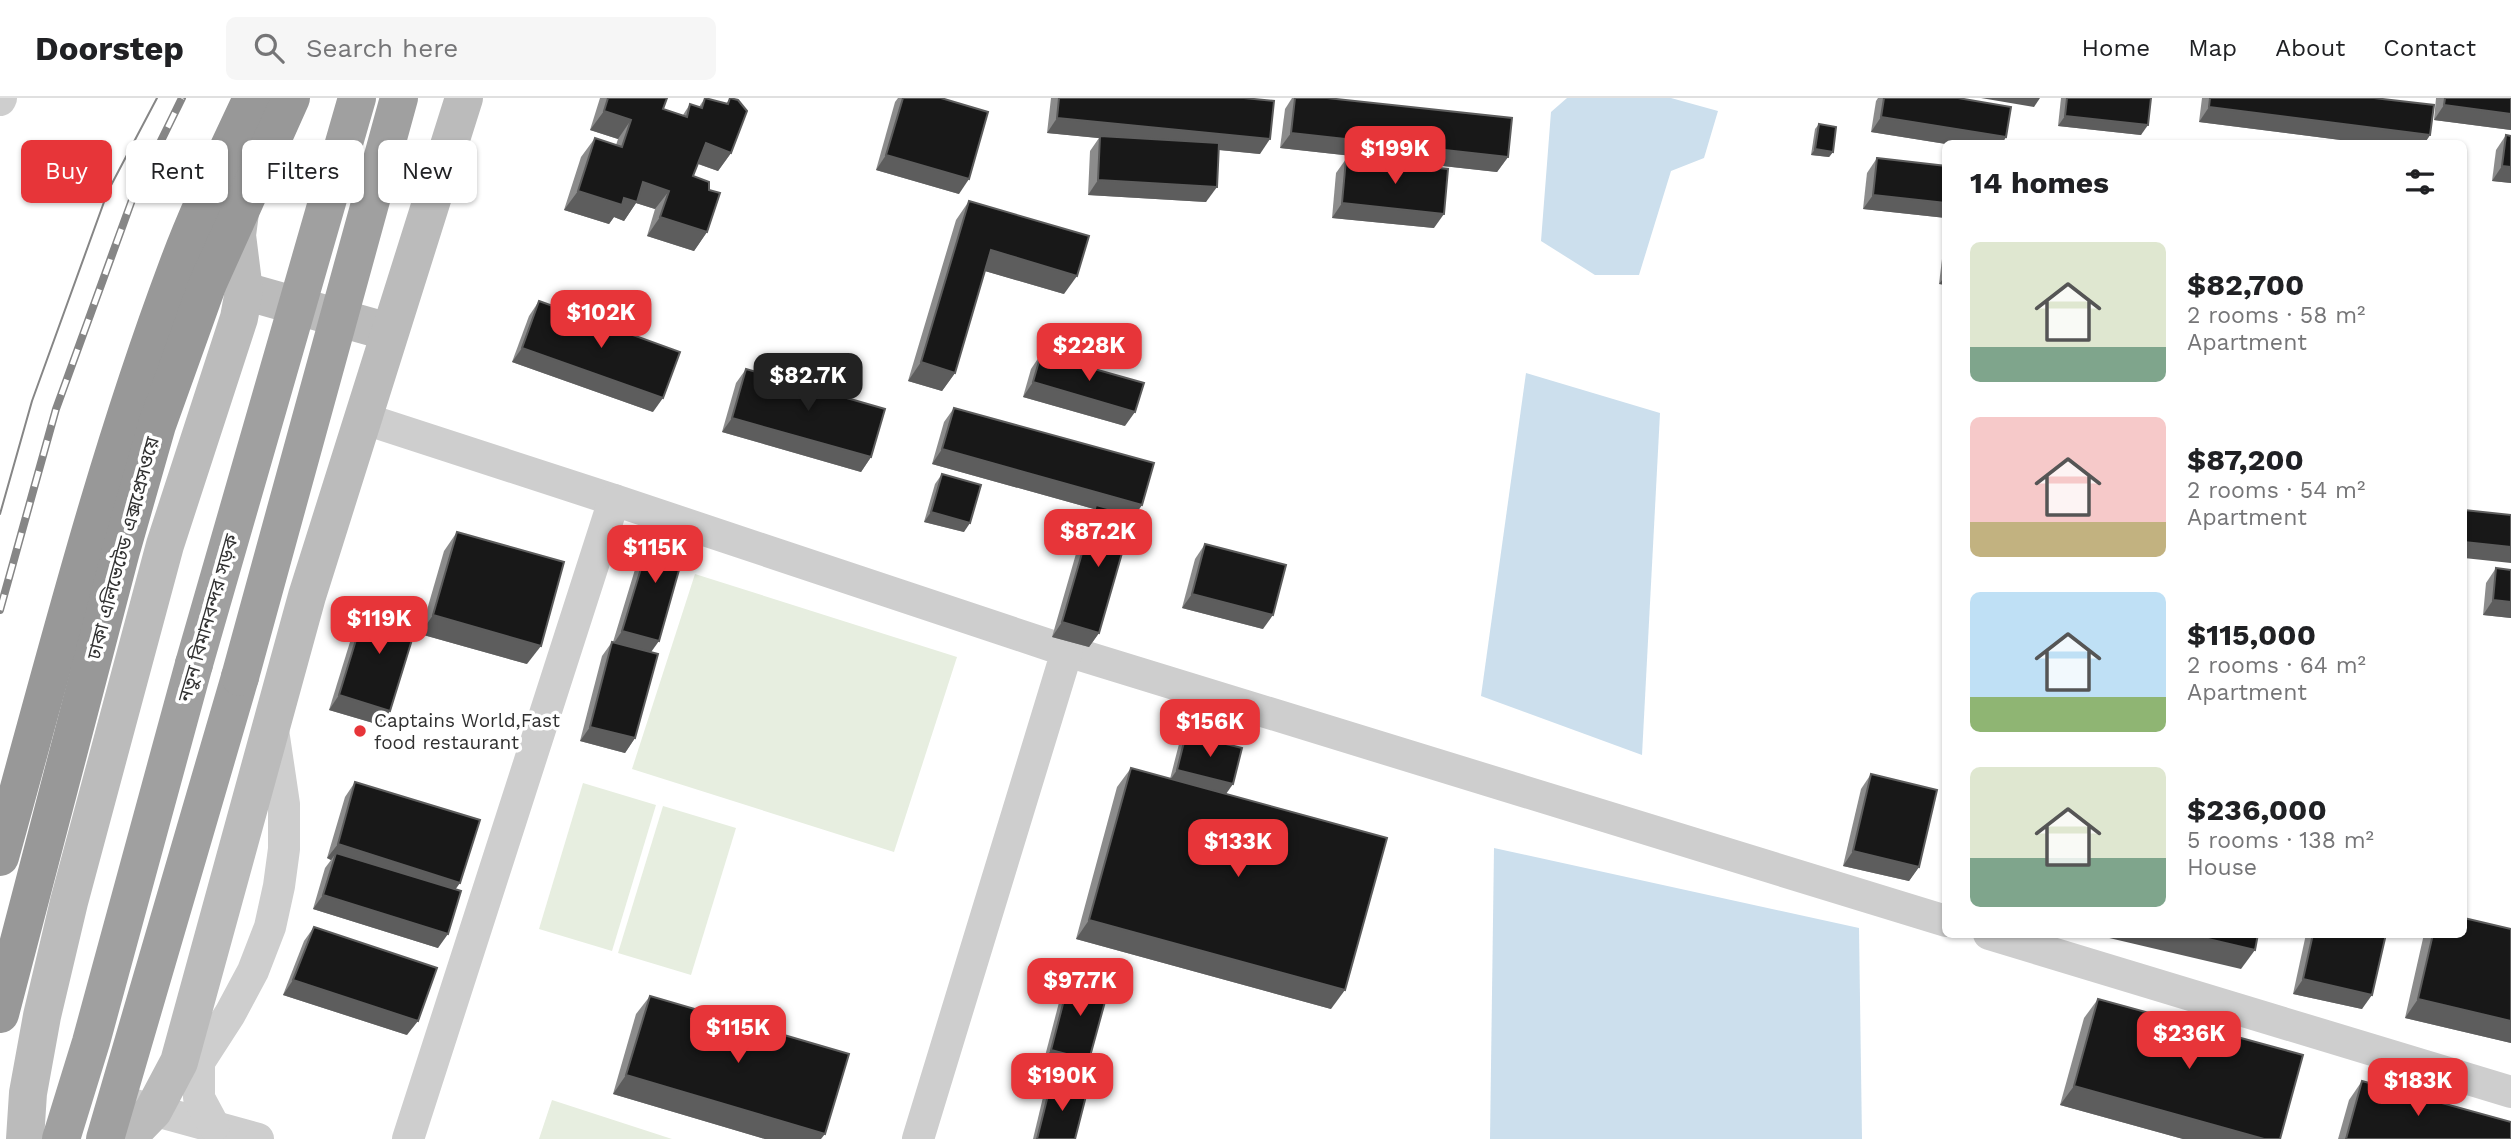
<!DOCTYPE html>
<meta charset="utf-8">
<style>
:root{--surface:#fff;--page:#f6f6f6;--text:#202124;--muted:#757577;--line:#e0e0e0;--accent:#e73539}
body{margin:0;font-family:"Work Sans","Noto Sans Bengali",sans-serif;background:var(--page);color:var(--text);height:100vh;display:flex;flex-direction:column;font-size:26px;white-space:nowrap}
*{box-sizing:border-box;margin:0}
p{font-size:23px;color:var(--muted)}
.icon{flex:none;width:38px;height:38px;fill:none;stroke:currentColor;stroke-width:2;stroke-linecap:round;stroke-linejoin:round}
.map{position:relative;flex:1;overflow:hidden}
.sheet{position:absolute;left:1942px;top:42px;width:525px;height:798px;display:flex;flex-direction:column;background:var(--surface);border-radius:10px;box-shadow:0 2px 5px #0004}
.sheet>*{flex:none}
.guide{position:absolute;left:21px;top:42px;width:665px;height:63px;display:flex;gap:14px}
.price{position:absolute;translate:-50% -60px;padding:0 16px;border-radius:14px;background:var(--accent);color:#fff;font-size:23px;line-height:46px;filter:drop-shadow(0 2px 4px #0008)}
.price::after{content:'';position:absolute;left:50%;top:42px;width:21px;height:16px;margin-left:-10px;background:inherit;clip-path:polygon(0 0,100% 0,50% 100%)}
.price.current{background:#222;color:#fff}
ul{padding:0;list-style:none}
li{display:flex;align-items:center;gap:21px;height:175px;padding:0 28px}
li span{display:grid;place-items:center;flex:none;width:196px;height:140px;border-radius:10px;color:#555}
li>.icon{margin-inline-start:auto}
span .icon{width:84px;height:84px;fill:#fffc;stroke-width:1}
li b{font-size:30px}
h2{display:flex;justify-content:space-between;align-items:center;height:84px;padding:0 28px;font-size:30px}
.chip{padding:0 24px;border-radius:10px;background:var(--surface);box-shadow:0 2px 5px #0004;font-size:24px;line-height:63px}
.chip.current{background:var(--accent);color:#fff}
header{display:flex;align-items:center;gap:42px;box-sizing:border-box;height:98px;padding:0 35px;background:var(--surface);border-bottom:2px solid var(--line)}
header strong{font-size:33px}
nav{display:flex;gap:38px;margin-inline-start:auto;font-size:24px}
.search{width:490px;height:63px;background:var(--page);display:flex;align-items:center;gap:18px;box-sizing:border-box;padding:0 24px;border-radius:10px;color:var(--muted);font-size:26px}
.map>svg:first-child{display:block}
</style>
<header>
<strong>Doorstep</strong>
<div class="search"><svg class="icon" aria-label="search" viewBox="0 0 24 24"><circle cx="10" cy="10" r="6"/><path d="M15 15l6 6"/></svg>Search here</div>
<nav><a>Home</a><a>Map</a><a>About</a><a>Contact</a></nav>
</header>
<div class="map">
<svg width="2511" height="1041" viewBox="0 0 2511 1041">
<rect width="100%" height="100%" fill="#fff"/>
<g fill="#e7eee0">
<path d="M 695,476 L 957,559 L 894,754 L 632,671 Z"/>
<path d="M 583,685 L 656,707 L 612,853 L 539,831 Z"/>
<path d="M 663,708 L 736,730 L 691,877 L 618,855 Z"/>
<path d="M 552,1002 L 672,1041 L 539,1041 Z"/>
</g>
<g fill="#ccdfed">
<path d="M 1567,0 L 1671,0 L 1718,13 L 1704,60 L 1671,73 L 1639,177 L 1595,177 L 1541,143 L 1551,14 Z"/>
<path d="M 1526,275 L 1660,315 L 1642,657 L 1481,598 Z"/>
<path d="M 1494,750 L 1859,830 L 1862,1041 L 1490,1041 Z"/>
</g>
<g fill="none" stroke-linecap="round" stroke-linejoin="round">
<g stroke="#cecece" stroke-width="32">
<path d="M 0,2 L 1,0"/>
<path d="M 362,320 L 614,402"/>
<path d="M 1067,553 L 1946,823"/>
<path d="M 1989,836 L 2511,994"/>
<path d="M 131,1006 L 258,1041"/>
<path d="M 214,1028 L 199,1000 L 199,964 L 230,916 L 253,873 L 270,829 L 279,788 L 284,751 L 284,706 L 273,632"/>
<path d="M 408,1041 L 614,402 L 1067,553 L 918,1041"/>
</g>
<g stroke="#bbb" stroke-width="38">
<path d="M 244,193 L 389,234"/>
<path d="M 25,1041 L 28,995 L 42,918 L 69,804 L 165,447 L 239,220 L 244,193 L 237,137 L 241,107"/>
<path d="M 126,1041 L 153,1013 L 179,964 L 307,498 L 464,0"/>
</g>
<g stroke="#a0a0a0" stroke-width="38">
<path d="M 61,1041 L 91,944 L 194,566"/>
<path d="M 105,1041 L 240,579"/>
</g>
<path stroke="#989898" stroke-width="38" d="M 0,759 C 55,561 105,362 177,170 C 198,112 226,56 252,0"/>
<path stroke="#868686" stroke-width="2" d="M 0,416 L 32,303 L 108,93 L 157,0"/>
<g stroke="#868686" stroke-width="8">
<path id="rail" d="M 0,512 L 56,311 L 132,102 L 182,0"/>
</g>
<use href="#rail" stroke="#fff" stroke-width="5" stroke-dasharray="16" stroke-linecap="butt"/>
<g stroke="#a0a0a0" stroke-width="38">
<path d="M 194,566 L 357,0"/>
<path d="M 240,579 L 399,0"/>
</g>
<path stroke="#989898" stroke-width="38" d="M 0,916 L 121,453 L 157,327 L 208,185 L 291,0"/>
</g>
<g fill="#8c8c8c">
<path d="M 600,0 L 667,0 L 663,11 L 683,17 L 690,6 L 699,9 L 705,0 L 726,6 L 730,0 L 731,55 L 718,73 L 698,66 L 693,78 L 707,134 L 694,153 L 647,138 L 655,111 L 636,105 L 624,123 L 614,119 L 609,126 L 564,112 L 581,59 L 595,40 L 616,47 L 618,41 L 590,32 Z"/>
<path d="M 898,0 L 941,0 L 959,96 L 876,72 L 895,4 Z"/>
<path d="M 1051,0 L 1244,0 L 1260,56 L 1219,52 L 1206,104 L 1088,97 L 1090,53 L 1099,40 L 1047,35 Z"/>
<path d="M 1292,0 L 1327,0 L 1508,59 L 1497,74 L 1280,50 L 1285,11 Z"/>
<path d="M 1878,0 L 1958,0 L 1946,46 L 1871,34 L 1876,3 Z"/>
<path d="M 2061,0 L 2151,0 L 2141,37 L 2058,28 Z"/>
<path d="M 2202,0 L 2374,0 L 2430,37 L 2424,46 L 2372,46 L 2199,24 Z"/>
<path d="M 2436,0 L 2511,0 L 2511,32 L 2434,22 Z"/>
<path d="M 1819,26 L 1833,54 L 1829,59 L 1811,57 L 1815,31 Z"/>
<path d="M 2506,37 L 2511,85 L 2492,83 L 2496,52 Z"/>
<path d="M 1877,60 L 1946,68 L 1946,120 L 1863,111 L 1867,75 Z"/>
<path d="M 1346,61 L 1434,130 L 1332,120 L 1336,75 Z"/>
<path d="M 969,103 L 1064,196 L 985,173 L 955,275 L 942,293 L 908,283 L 956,122 Z"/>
<path d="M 1946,156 L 1946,187 L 1939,186 L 1942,161 Z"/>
<path d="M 539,203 L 653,314 L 512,264 L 529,218 Z"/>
<path d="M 1041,256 L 1125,328 L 1023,299 L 1031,271 Z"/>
<path d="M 746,271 L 871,359 L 861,374 L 722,334 L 736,285 Z"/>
<path d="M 954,310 L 1142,407 L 1132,421 L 1099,535 L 1089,549 L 1052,539 L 1086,421 L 1094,411 L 932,366 L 944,324 Z"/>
<path d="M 942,376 L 964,434 L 924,424 L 935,386 Z"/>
<path d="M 653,431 L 651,554 L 635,640 L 625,655 L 580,643 L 602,558 L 612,544 L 613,544 L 643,445 Z"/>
<path d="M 457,434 L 527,566 L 420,536 L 444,453 Z"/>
<path d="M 1205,446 L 1263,531 L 1182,510 L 1195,461 Z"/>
<path d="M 2496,470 L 2511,472 L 2511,520 L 2483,517 L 2486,485 Z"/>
<path d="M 368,503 L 390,613 L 380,627 L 329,612 L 358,518 Z"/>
<path d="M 1186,636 L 1226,696 L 1331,911 L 1076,841 L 1117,689 L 1131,670 L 1170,681 L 1179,646 Z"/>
<path d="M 1871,676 L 1919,769 L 1909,783 L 1843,768 L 1861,691 Z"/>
<path d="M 355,684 L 455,792 L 438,850 L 313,811 L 325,770 L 331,762 L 327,760 L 345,699 Z"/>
<path d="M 314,829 L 407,937 L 283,897 L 304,843 Z"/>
<path d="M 2511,831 L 2511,945 L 2405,920 L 2424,836 L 2464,836 Z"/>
<path d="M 2306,836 L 2386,836 L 2362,911 L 2293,896 Z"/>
<path d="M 1070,879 L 1082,972 L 1044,962 L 1063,889 Z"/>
<path d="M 650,898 L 821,1041 L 765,1041 L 613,996 L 636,916 Z"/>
<path d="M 2098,901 L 2280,1041 L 2183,1041 L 2060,1007 L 2084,920 Z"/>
<path d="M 2362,983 L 2511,1041 L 2338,1041 L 2349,1002 Z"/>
<path d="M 1051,985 L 1075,1041 L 1033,1041 L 1044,995 Z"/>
</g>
<g fill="#5d5d5d">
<path d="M 1981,0 L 2040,0 L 2034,9 Z"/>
<path d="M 2444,7 L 2511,16 L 2511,32 L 2434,22 Z"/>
<path d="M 2209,9 L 2430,37 L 2424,46 L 2372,46 L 2199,24 Z"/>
<path d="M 604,13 L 631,22 L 618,41 L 590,32 Z"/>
<path d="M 2065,18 L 2148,27 L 2141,37 L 2058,28 Z"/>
<path d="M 1881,19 L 2006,39 L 2002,46 L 1946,46 L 1871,34 Z"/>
<path d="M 1057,20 L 1270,41 L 1260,56 L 1047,35 Z"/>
<path d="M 1291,35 L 1508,59 L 1497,74 L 1280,50 Z"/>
<path d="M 706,45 L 731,55 L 718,73 L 693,64 Z"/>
<path d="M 1815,51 L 1833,54 L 1829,59 L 1811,57 Z"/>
<path d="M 886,57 L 969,81 L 959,96 L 876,72 Z"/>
<path d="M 2502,68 L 2511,69 L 2511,85 L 2492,83 Z"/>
<path d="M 1098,82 L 1217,89 L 1206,104 L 1088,97 Z"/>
<path d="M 643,84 L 669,93 L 655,111 L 636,105 L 624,123 L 614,119 L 609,126 L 564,112 L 578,93 L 624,100 Z"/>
<path d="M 1873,97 L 1946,105 L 1946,120 L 1863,111 Z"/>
<path d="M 1342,105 L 1444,116 L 1434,130 L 1332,120 Z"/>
<path d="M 660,119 L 707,134 L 694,153 L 647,138 Z"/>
<path d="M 991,152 L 1077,178 L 1064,196 L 978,171 Z"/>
<path d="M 1946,177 L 1946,187 L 1939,186 Z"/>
<path d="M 522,250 L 663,300 L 653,314 L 512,264 Z"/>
<path d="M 921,264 L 955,275 L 942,293 L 908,283 Z"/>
<path d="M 1033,284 L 1135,314 L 1125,328 L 1023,299 Z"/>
<path d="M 732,320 L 871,359 L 861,374 L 722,334 Z"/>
<path d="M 942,351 L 1142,407 L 1132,421 L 1095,411 L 1096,407 L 1094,411 L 932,366 Z"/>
<path d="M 931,414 L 970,425 L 964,434 L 924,424 Z"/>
<path d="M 2464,444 L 2511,449 L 2511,465 L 2464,460 Z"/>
<path d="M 1192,496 L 1273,517 L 1263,531 L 1182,510 Z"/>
<path d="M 2493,502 L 2511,504 L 2511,520 L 2483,517 Z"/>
<path d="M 433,517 L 541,548 L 527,566 L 420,536 Z"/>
<path d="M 1062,524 L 1099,535 L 1089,549 L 1052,539 Z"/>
<path d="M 622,533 L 659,543 L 649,557 L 612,548 Z"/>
<path d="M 339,597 L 390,613 L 380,627 L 329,612 Z"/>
<path d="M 590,629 L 635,640 L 625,655 L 580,643 Z"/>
<path d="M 1177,672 L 1233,686 L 1226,696 L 1170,682 Z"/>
<path d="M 338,746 L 460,785 L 450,799 L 336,755 L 331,762 L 327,760 Z"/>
<path d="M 1853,753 L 1919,769 L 1909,783 L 1843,768 Z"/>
<path d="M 323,797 L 448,836 L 438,850 L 313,811 Z"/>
<path d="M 1089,822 L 1345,892 L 1331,911 L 1076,841 Z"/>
<path d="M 2107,836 L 2187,836 L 2255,852 L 2241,871 L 2105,839 Z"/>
<path d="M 2303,881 L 2372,897 L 2362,911 L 2293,896 Z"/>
<path d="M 293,882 L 418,923 L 407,937 L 283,897 Z"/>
<path d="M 2418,901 L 2511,923 L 2511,945 L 2405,920 Z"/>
<path d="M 1051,952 L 1089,962 L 1082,972 L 1044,962 Z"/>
<path d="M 626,977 L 825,1036 L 821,1041 L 765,1041 L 613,996 Z"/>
<path d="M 2074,988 L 2264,1041 L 2183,1041 L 2060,1007 Z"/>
</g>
<g fill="#181818" stroke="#5d5d5d" stroke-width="2">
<path d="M 608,0 L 667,0 L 663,11 L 687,19 L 690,6 L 702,10 L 705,0 L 728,6 L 730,0 L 738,2 L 747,13 L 731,55 L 706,45 L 693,78 L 709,84 L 709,92 L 720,95 L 707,134 L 660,119 L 669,93 L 643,84 L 637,104 L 624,100 L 622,107 L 578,93 L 595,40 L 622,49 L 631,22 L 604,13 Z"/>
<path d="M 903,0 L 941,0 L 988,14 L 969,81 L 886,57 Z"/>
<path d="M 1059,0 L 1244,0 L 1274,3 L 1270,41 L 1057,20 Z"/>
<path d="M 1295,0 L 1327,0 L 1512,20 L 1508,59 L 1291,35 Z"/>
<path d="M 1884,0 L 1958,0 L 2011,9 L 2006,39 L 1881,19 Z"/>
<path d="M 2067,0 L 2151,0 L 2148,27 L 2065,18 Z"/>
<path d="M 2210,0 L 2374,0 L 2434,7 L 2430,37 L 2209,9 Z"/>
<path d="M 2445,0 L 2511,0 L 2511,16 L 2444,7 Z"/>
<path d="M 1819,26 L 1836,29 L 1833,54 L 1815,51 Z"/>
<path d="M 2506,37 L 2511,38 L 2511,69 L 2502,68 Z"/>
<path d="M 1100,38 L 1219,45 L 1217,89 L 1098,82 Z"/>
<path d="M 1877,60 L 1946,68 L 1946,105 L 1873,97 Z"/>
<path d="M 1346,61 L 1448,71 L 1444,116 L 1342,105 Z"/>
<path d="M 969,103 L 1089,138 L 1077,178 L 991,152 L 955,275 L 921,264 Z"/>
<path d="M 539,203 L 680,254 L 663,300 L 522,250 Z"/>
<path d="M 1041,256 L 1144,285 L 1135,314 L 1033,284 Z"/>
<path d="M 746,271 L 885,311 L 871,359 L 732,320 Z"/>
<path d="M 954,310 L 1154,365 L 1142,407 L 942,351 Z"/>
<path d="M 942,376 L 981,387 L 970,425 L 931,414 Z"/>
<path d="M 1096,407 L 1133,417 L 1099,535 L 1062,524 Z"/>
<path d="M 2464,412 L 2511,417 L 2511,449 L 2464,444 Z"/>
<path d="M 653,431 L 688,440 L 659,543 L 622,533 Z"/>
<path d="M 457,434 L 564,464 L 541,548 L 433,517 Z"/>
<path d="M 1205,446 L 1286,467 L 1273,517 L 1192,496 Z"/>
<path d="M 2496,470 L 2511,472 L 2511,504 L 2493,502 Z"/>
<path d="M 368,503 L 419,519 L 390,613 L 339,597 Z"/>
<path d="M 612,544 L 658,556 L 635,640 L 590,629 Z"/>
<path d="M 1186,636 L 1242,650 L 1233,686 L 1177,672 Z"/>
<path d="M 1131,670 L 1387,740 L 1345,892 L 1089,822 Z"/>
<path d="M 1871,676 L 1937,692 L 1919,769 L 1853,753 Z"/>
<path d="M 355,684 L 480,722 L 460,785 L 338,746 Z"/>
<path d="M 336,755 L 461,793 L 448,836 L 323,797 Z"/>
<path d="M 2464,820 L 2511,831 L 2511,923 L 2418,901 L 2433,836 L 2464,836 Z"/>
<path d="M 314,829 L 437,870 L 418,923 L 293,882 Z"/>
<path d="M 2187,836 L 2258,836 L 2255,852 Z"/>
<path d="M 2313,836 L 2386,836 L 2372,897 L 2303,881 Z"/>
<path d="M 1070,879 L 1109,889 L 1089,962 L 1051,952 Z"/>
<path d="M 650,898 L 849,956 L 825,1036 L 626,977 Z"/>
<path d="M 2098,901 L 2303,957 L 2280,1041 L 2264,1041 L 2074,988 Z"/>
<path d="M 2362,983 L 2511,1024 L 2511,1041 L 2346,1041 Z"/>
<path d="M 1051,985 L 1087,994 L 1075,1041 L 1037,1041 Z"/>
</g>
<circle fill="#e73539" stroke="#fff" stroke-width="2.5" cx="360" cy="633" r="7"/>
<g text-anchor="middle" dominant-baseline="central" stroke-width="7" stroke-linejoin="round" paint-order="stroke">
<g font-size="19" fill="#313131" stroke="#fff">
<text transform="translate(123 450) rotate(-75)">ঢাকা এলিভেটেড এক্সপ্রেসওয়ে</text>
<text transform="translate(208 520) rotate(-74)">নতুন বিমানবন্দর সড়ক</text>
</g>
<g font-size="19" fill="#313131" stroke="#fff" text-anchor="start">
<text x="374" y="622">Captains World,Fast<tspan x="374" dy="22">food restaurant</tspan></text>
</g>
</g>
</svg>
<b class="price" style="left:1395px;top:88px">$199K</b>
<b class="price" style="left:601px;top:252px">$102K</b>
<b class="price" style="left:1089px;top:285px">$228K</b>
<b class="price current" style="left:808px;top:315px">$82.7K</b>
<b class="price" style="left:1098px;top:471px">$87.2K</b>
<b class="price" style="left:655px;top:487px">$115K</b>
<b class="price" style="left:379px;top:558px">$119K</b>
<b class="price" style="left:1210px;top:661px">$156K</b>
<b class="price" style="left:1238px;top:781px">$133K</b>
<b class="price" style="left:1080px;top:920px">$97.7K</b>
<b class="price" style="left:738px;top:967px">$115K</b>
<b class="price" style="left:2189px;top:973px">$236K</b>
<b class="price" style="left:1062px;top:1015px">$190K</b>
<b class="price" style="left:2418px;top:1020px">$183K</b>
<div class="guide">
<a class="chip current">Buy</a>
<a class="chip">Rent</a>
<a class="chip">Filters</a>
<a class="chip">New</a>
</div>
<section class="sheet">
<h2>14 homes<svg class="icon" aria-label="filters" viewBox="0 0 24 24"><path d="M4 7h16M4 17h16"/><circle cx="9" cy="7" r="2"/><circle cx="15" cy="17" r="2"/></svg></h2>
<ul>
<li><span style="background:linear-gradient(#dfe7d0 75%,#7fa58c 0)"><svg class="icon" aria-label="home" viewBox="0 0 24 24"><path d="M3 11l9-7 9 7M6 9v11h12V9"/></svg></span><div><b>$82,700</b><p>2 rooms · 58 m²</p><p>Apartment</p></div></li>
<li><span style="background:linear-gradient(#f6c9c9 75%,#c2b280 0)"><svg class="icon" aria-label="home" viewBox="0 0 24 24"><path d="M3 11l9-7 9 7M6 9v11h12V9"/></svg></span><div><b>$87,200</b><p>2 rooms · 54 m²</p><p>Apartment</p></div></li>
<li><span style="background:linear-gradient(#bfe0f5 75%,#8fb573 0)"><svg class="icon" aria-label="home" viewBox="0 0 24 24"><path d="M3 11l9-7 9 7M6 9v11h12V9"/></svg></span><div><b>$115,000</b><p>2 rooms · 64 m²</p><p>Apartment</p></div></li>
<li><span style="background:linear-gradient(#dfe7d0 65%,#7fa58c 0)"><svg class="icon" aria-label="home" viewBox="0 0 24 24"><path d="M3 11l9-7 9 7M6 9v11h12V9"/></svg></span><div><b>$236,000</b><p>5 rooms · 138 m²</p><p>House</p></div></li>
</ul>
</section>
</div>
